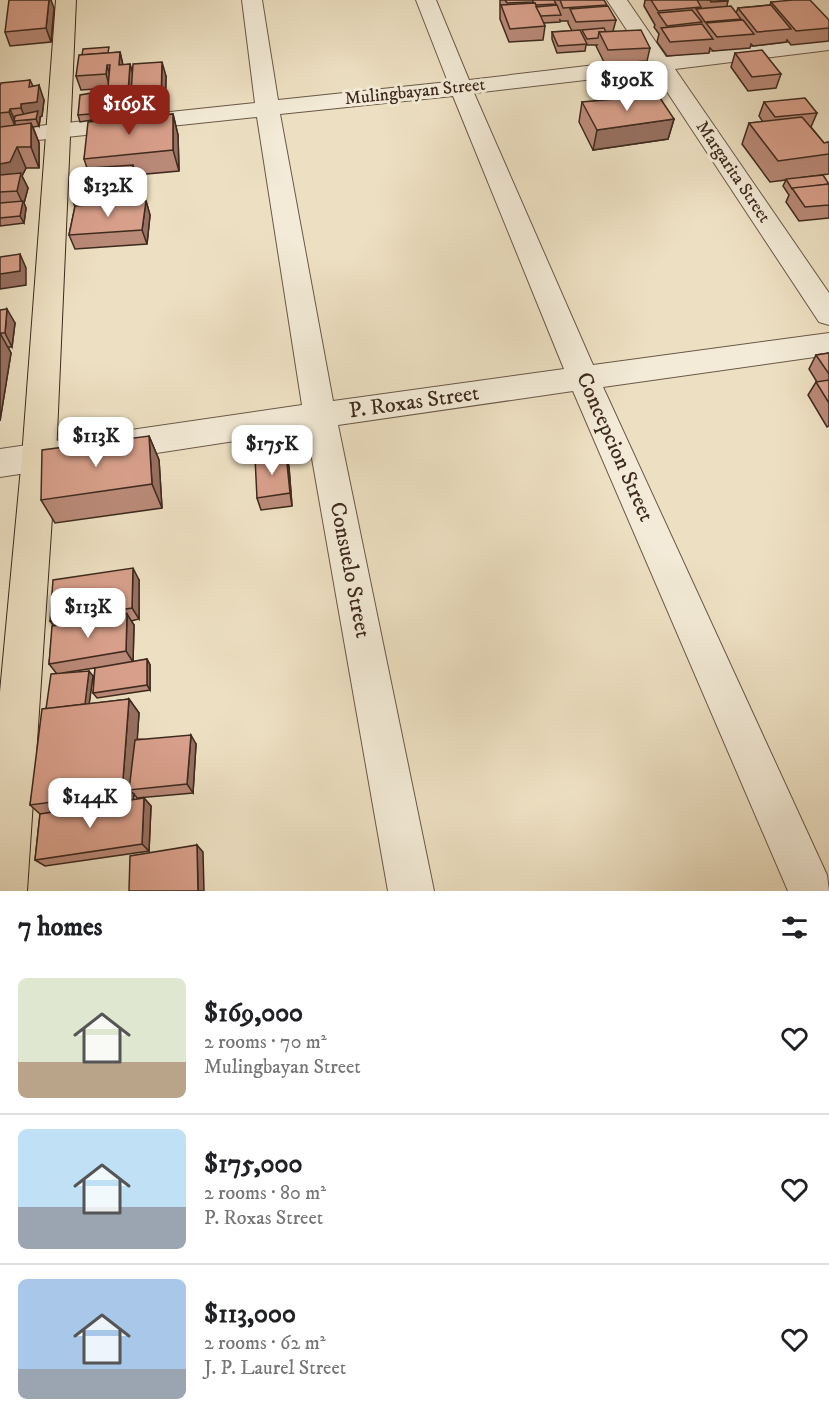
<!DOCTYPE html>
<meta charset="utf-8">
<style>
:root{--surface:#fff;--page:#f6f6f6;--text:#202124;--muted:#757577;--line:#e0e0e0;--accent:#8f2418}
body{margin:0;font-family:"IM FELL DW Pica",serif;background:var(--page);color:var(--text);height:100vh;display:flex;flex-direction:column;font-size:22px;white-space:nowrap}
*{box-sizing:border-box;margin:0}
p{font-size:20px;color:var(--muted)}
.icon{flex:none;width:33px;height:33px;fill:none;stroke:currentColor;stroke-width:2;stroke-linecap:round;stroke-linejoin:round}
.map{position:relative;height:891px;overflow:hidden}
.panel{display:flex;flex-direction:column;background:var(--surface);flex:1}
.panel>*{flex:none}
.price{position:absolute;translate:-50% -51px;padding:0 14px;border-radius:12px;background:#fff;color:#222;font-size:20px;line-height:39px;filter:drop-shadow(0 2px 3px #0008)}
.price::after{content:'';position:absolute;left:50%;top:36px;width:18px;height:14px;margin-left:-9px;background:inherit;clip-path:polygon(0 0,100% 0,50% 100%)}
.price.current{background:var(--accent);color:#fff}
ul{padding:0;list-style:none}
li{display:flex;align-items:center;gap:18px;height:150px;padding:0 18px}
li+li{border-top:2px solid var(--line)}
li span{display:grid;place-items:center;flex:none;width:168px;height:120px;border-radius:9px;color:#555}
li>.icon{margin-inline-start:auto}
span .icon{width:72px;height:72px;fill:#fffc;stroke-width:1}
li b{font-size:26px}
h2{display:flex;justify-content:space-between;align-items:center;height:72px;padding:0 18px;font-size:26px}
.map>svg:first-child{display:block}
</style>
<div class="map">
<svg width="829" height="891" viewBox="0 0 829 891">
<rect width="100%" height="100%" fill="#ede0c2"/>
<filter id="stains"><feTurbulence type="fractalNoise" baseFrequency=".00333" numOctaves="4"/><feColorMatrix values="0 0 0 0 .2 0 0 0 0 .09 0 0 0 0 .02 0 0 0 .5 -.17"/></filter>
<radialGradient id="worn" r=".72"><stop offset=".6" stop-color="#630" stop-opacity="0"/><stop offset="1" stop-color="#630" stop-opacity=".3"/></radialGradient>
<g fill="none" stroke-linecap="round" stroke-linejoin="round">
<g stroke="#6a5848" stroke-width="2">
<path id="street" d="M 242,0 L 262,0 L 278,100 L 448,82 L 416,0 L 436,0 L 469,80 L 646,59 L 607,0 L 627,0 L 666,57 L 829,38 L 829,50 L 675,69 L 829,293 L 829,325 L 819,322 L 654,72 L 474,93 L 593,365 L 829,333 L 829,355 L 603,387 L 827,875 L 829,891 L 788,891 L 573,391 L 338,425 L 434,891 L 388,891 L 307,430 L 0,477 L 0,449 L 302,405 L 257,117 L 0,144 L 0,130 L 255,103 ZM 453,96 L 564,369 L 333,401 L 280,114 Z"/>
</g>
<g stroke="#3e2a1f" stroke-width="2">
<path id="primary" d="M 56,0 L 76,0 L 56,457 L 27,891 L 0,891 L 0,692 L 22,457 Z"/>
</g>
<use href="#street" fill="#f3ebd7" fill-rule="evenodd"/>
<use href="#primary" fill="#ede0c2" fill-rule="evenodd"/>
</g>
<g fill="#ba8a78" stroke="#3e2a1f" stroke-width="1.5">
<path d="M 500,0 L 604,0 L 606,6 L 616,20 L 613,31 L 650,48 L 647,61 L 605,64 L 596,46 L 597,45 L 586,45 L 585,51 L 557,53 L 552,39 L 552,32 L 572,31 L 568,23 L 568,21 L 561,21 L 560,20 L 560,22 L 544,23 L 545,26 L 543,40 L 509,42 L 500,19 Z"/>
<path d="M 645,0 L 728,0 L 727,6 L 736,13 L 738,8 L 770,5 L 771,2 L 829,20 L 829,41 L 791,45 L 787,40 L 786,42 L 753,46 L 751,44 L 750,48 L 713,51 L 710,48 L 709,53 L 667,56 L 657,42 L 659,34 L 654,27 L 655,25 L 644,6 Z"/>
<path d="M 54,8 L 51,42 L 10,46 L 5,32 Z"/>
<path d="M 120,52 L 123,65 L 130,64 L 132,73 L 166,76 L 165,115 L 173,114 L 178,135 L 179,171 L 136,175 L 137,179 L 135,202 L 146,201 L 150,215 L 147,244 L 75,249 L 69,235 L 75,207 L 72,199 L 87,168 L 84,159 L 92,122 L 92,120 L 80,122 L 78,115 L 93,98 L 107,95 L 108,88 L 81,90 L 76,76 L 110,53 Z"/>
<path d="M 735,53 L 781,74 L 776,88 L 748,91 L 731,67 Z"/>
<path d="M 30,80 L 33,86 L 44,100 L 42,116 L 40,117 L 40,119 L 39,126 L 33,127 L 39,143 L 39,168 L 26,168 L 22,176 L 28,188 L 24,203 L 26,208 L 24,223 L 0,226 L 0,86 Z"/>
<path d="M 582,102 L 674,119 L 668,139 L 593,150 L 579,122 Z"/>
<path d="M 764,102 L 817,113 L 811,127 L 824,143 L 829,142 L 829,174 L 798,178 L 829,184 L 829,218 L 799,221 L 786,202 L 789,195 L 783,186 L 786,180 L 770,182 L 742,144 L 749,123 L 763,122 L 759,116 Z"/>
<path d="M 0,310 L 15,323 L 12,347 L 8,347 L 11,353 L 0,421 Z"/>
<path d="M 829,353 L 829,426 L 827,427 L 808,395 L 816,382 L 817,382 L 809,369 L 816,355 Z"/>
<path d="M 149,436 L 159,460 L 162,508 L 55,523 L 41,500 Z"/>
<path d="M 286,454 L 289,467 L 292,506 L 261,510 L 257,498 Z"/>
<path d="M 139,580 L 139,619 L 131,621 L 134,625 L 133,662 L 147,659 L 150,665 L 150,690 L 97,698 L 93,693 L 95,668 L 62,673 L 93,676 L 89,704 L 129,699 L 139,713 L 137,739 L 196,744 L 193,793 L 137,798 L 134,794 L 133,800 L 144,798 L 151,806 L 149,851 L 45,866 L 35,860 L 40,814 L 30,805 L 46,709 L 57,674 L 49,664 L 53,625 L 50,621 Z"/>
</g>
<g fill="#977061" stroke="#3e2a1f" stroke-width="1.5">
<path d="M 49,0 L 51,0 L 54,8 L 51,42 L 46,28 Z"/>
<path d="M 120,52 L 123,66 L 119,65 Z"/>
<path d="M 162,62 L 166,76 L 165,118 L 161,104 Z"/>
<path d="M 130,64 L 134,78 L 130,107 L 132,111 L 131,121 L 127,107 Z"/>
<path d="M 107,65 L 111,79 L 110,88 L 106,74 Z"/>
<path d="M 39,85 L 44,100 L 42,116 L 40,117 L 40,119 L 39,126 L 36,119 L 26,120 L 21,108 L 21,104 Z"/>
<path d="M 92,93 L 94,101 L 91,117 L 92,121 L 90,114 Z"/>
<path d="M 10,109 L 15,121 L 15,126 L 9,112 Z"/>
<path d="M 106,110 L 108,117 L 108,123 L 106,116 Z"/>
<path d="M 173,114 L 178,135 L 179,171 L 173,150 Z"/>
<path d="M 674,119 L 668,139 L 593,150 L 597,130 Z"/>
<path d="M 31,123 L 39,143 L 39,168 L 31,147 Z"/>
<path d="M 17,147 L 26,168 L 22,176 L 28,188 L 24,203 L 26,208 L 24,223 L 20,216 L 22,202 L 17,191 L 0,186 L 0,164 Z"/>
<path d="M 133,165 L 137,179 L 134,209 L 129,195 Z"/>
<path d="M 146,201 L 150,215 L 147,244 L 142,230 Z"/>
<path d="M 20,254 L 26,268 L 26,285 L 0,289 L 0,274 Z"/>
<path d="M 7,309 L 15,323 L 12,347 L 5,333 Z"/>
<path d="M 0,333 L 11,353 L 0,421 Z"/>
<path d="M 149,436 L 159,460 L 162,508 L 152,484 Z"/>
<path d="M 286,454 L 289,467 L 292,506 L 290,493 Z"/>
<path d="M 133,568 L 139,580 L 139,619 L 132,608 Z"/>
<path d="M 127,614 L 134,625 L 133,662 L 126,651 Z"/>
<path d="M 147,659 L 150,665 L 150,690 L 147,685 Z"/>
<path d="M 89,671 L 93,676 L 88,712 L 84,707 Z"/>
<path d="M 129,699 L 139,713 L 134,789 L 129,790 L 134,794 L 133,805 L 122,793 Z"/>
<path d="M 191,735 L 196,744 L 193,793 L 187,784 Z"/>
<path d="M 144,798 L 151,806 L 149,851 L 142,844 Z"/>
<path d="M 197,845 L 203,852 L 204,891 L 198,891 Z"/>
</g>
<g fill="#d8a08b" stroke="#3e2a1f" stroke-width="1.5">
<path d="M 9,0 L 49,0 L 46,28 L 5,32 Z"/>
<path d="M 505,0 L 533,0 L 533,2 L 507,3 Z"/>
<path d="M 533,0 L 554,0 L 556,4 L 536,5 L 535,3 L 533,3 Z"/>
<path d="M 560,0 L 604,0 L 607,5 L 563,8 Z"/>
<path d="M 651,0 L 697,0 L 701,7 L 658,11 Z"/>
<path d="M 710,0 L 728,0 L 728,1 L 711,2 Z"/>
<path d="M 793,0 L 810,0 L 829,20 L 829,28 L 796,31 L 771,2 Z"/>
<path d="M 535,3 L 545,26 L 510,29 L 501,5 Z"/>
<path d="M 557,5 L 561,15 L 541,16 L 536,7 Z"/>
<path d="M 771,5 L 791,29 L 757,32 L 738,8 Z"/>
<path d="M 608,6 L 616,20 L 576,22 L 570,9 Z"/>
<path d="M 731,6 L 741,19 L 705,22 L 696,9 Z"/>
<path d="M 692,10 L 702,22 L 667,26 L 658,13 Z"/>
<path d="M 743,20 L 754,34 L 717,37 L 706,23 Z"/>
<path d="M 702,24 L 713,39 L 670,42 L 661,28 Z"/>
<path d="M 604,28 L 606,32 L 599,32 L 598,38 L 587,39 L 582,30 Z"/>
<path d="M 580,30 L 587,44 L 558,46 L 552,32 Z"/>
<path d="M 641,30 L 650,48 L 608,50 L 599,32 Z"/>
<path d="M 109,47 L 108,53 L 82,55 L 83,49 Z"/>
<path d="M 762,50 L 781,74 L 752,77 L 735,53 Z"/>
<path d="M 120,52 L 119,65 L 130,64 L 127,107 L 106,109 L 110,65 L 107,65 L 106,74 L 76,76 L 79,55 Z"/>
<path d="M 162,62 L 161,104 L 130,107 L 133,64 Z"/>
<path d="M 30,80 L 29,87 L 39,85 L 37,102 L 21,104 L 21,108 L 10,109 L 9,112 L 0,113 L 0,86 L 1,83 Z"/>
<path d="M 92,93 L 90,114 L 78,115 L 80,95 Z"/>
<path d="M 107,95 L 106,116 L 91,117 L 93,96 Z"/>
<path d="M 658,95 L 674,119 L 597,130 L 582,102 Z"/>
<path d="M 805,98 L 817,113 L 775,117 L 764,102 Z"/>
<path d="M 38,111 L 36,119 L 14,121 L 15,116 Z"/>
<path d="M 173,114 L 173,150 L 84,159 L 88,122 Z"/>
<path d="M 802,117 L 824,143 L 829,142 L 829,154 L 778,161 L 749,123 Z"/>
<path d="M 31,123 L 31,147 L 17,147 L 10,162 L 0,164 L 0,127 Z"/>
<path d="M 133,165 L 129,195 L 72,199 L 77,169 Z"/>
<path d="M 21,173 L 17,191 L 0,192 L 0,175 Z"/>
<path d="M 823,175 L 829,184 L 792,189 L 786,179 Z"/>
<path d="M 829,184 L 829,205 L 805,207 L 792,188 Z"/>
<path d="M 23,201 L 20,216 L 0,218 L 0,203 Z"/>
<path d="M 146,201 L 142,230 L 69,235 L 75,206 Z"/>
<path d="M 20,254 L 20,271 L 0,274 L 0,257 Z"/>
<path d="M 7,309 L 5,333 L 0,333 L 0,310 Z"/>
<path d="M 829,353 L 829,374 L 816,355 Z"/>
<path d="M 829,380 L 829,403 L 816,382 Z"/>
<path d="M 149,436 L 152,484 L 41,500 L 42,450 Z"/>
<path d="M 286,454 L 290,493 L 257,498 L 255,458 Z"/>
<path d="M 133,568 L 132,608 L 50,621 L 53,580 Z"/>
<path d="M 127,614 L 126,651 L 49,664 L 52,626 Z"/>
<path d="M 147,659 L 147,685 L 93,693 L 95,668 Z"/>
<path d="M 89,671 L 85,704 L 46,709 L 51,674 Z"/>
<path d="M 129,699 L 122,793 L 30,805 L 42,709 Z"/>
<path d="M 191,735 L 187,784 L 129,790 L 135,740 Z"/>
<path d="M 144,798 L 142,844 L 35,860 L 40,814 Z"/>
<path d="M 197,845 L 198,891 L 129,891 L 130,856 Z"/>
</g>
<g text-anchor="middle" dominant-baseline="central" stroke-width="6" stroke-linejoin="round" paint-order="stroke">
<g font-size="18" fill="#3e2a1f" stroke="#f3ebd7">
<text transform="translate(415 92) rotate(-6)">Mulingbayan Street</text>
<text transform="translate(733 172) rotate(56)">Margarita Street</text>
</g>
<g font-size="22" fill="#3e2a1f" stroke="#f3ebd7">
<text transform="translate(414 402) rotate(-8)">P. Roxas Street</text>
<text transform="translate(615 447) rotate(66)">Concepcion Street</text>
<text transform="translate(350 570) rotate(79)">Consuelo Street</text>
</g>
</g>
<rect width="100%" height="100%" filter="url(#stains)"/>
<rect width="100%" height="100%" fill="url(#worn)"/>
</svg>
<b class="price" style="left:627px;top:112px">$190K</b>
<b class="price current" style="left:129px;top:136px">$169K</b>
<b class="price" style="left:108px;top:218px">$132K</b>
<b class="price" style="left:96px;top:468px">$113K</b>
<b class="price" style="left:272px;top:476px">$175K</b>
<b class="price" style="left:88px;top:639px">$113K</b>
<b class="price" style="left:90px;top:829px">$144K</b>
</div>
<section class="panel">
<h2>7 homes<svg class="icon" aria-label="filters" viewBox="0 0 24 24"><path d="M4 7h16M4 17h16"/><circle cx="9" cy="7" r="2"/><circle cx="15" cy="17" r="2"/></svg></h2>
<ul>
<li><span style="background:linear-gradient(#dfe7d0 70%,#b9a48a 0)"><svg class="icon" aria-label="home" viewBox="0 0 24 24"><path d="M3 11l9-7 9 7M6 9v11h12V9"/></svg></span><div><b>$169,000</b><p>2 rooms · 70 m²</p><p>Mulingbayan Street</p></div><svg class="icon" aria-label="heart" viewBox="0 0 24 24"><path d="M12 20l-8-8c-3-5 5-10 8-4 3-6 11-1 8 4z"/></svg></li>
<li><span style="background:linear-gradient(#bfe0f5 65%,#9aa5b1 0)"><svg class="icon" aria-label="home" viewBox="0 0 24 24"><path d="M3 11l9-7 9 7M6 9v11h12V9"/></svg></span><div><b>$175,000</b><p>2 rooms · 80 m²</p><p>P. Roxas Street</p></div><svg class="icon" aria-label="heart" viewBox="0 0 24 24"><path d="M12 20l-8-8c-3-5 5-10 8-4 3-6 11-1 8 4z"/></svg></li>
<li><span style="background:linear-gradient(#a9c7e8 75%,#9aa5b1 0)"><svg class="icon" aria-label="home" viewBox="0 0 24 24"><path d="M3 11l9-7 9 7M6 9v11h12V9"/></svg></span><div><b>$113,000</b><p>2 rooms · 62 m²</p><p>J. P. Laurel Street</p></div><svg class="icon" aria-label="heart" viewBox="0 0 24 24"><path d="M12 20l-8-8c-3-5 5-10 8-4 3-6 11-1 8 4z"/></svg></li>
</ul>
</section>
